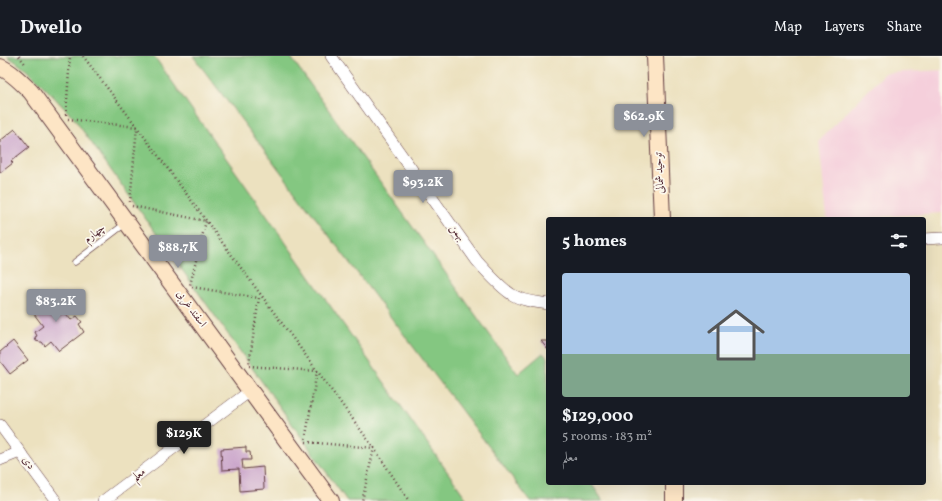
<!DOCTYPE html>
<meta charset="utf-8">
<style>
:root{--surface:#171b24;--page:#20242c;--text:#f1f3f6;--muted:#9ea1a6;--line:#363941;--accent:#8c9099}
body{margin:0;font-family:Vollkorn,Amiri,serif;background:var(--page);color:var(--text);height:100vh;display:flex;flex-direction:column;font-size:15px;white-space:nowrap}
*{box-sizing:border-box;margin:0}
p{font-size:13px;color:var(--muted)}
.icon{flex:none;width:22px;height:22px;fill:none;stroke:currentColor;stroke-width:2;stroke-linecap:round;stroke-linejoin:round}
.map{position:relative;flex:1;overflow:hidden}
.side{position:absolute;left:546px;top:161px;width:380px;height:268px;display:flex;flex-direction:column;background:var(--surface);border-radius:4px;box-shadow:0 4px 16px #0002}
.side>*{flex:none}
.price{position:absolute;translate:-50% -34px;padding:0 9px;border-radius:4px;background:var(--accent);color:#fff;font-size:13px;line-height:26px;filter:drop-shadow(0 1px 2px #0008)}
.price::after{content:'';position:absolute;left:50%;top:24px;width:12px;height:9px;margin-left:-6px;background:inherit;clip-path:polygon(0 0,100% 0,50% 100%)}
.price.selected{background:#222;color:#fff}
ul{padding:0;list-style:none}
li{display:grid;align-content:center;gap:8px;height:212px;padding:0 16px}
li span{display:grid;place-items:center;height:124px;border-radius:4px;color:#555}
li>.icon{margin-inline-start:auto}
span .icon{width:72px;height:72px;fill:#fffc;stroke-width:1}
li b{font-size:17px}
h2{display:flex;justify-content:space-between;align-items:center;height:48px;padding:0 16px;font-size:17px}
header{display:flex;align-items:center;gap:24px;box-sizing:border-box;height:56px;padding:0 20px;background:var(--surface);border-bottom:1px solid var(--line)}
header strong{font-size:19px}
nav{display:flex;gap:22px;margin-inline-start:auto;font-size:14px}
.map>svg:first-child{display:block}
</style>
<header>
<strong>Dwello</strong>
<nav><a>Map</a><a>Layers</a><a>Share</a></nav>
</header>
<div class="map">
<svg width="942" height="445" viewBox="0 0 942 445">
<rect width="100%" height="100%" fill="#fbf7ec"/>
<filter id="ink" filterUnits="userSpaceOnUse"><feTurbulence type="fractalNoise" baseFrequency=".025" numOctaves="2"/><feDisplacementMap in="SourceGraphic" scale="8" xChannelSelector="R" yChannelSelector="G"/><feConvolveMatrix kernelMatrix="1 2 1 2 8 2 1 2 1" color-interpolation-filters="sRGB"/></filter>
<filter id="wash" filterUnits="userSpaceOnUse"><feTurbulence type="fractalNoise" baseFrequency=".012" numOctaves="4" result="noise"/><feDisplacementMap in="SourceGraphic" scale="16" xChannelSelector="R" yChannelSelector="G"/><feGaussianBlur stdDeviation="0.9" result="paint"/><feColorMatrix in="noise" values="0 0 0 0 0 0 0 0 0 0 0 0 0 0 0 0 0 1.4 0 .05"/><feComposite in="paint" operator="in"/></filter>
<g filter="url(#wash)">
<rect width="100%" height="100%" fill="#ece1bf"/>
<path fill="#f5cfdb" d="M 942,14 L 942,157 L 873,161 L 872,163 L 827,163 L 819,85 L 885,17 Z"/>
<g fill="#84c781" stroke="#677356">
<path d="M 7,0 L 154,0 L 468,445 L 347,445 L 73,61 C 52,40 32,15 7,0 Z"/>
<path d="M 193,0 L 290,0 L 518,318 L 543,297 L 548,303 L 548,427 L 591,427 L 603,445 L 530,445 Z"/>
</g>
<g id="blocks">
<g fill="#cba6cb">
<path d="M 15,73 L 29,91 L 11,105 L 13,107 L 0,117 L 0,85 Z"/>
<path d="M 54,237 L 60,245 L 65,242 L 68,247 L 61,252 L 71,264 L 77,260 L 82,266 L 79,268 L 84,276 L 59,295 L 51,285 L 45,290 L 42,286 L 40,286 L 36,285 L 35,281 L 37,280 L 35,276 L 43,270 L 31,254 Z"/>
<path d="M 13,285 L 28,304 L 10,318 L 0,305 L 0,296 Z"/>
<path d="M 541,285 L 548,285 L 548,294 Z"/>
<path d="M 246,391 L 246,396 L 250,396 L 251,404 L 242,404 L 243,413 L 263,411 L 264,433 L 240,435 L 239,413 L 222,414 L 221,393 Z"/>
</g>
</g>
</g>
<g filter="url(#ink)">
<use href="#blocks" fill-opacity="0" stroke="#623c41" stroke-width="1"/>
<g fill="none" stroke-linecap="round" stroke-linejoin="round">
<g stroke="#623c41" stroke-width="7">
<path id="lane" d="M 75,206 L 126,167"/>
</g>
<g stroke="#623c41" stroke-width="12">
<g id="street">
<path d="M 331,0 L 477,205 C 487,216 498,229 511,238 C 522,245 536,246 548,248"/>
<path d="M 924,183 L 942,182"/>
<path d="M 0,369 L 56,445"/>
<path d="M 0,404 L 20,396"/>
<path d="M 103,445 L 250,335"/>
</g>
</g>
<g stroke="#623c41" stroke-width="18">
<g id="secondary">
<path d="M 655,0 L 662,163"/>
<path d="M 0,11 C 12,16 22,27 31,36 L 331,445"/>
<path d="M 674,427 L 674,445"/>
</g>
</g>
<g stroke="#623c41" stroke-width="2.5" stroke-dasharray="1 3" stroke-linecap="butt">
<path d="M 19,0 L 26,9"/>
<path d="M 83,0 L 137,71 L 374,392 L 409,445"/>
<path d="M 66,59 L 70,0"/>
<path d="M 68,63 L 137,71 L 130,146"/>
<path d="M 132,150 L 206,165 L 190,229"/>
<path d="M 192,231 L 259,242 L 249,308"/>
<path d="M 249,310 L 317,315 L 305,385"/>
<path d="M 306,386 L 374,392 L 362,445"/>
</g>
<use href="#lane" stroke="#fff" stroke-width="5.5"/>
<use href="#street" stroke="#fff" stroke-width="11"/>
<use href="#secondary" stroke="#fde5c5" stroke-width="16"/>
</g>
</g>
<g text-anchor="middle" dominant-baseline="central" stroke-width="3.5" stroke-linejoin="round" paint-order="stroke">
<g font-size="11" fill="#4a1f2b" stroke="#fbf7ec">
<text transform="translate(660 117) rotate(-93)">توحید شمالی</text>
<text transform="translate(457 177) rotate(55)">بهمن</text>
<text transform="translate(95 178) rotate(-38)">چهارم</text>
<text transform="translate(191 253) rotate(54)">اسفند غربی</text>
<text transform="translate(28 407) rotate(53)">دی</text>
<text transform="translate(139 419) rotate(-37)">معلم</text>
</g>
</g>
</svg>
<b class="price" style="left:644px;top:82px">$62.9K</b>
<b class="price" style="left:423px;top:148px">$93.2K</b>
<b class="price" style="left:178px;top:213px">$88.7K</b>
<b class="price" style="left:56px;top:267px">$83.2K</b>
<b class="price selected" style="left:184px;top:399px">$129K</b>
<section class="side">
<h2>5 homes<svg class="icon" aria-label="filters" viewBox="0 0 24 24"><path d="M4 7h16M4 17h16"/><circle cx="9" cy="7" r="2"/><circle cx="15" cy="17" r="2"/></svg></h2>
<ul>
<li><span style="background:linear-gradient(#a9c7e8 65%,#7fa58c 0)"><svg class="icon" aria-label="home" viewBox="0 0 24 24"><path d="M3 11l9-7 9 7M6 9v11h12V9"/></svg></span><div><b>$129,000</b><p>5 rooms · 183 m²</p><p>معلم</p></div></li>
</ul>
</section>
</div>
